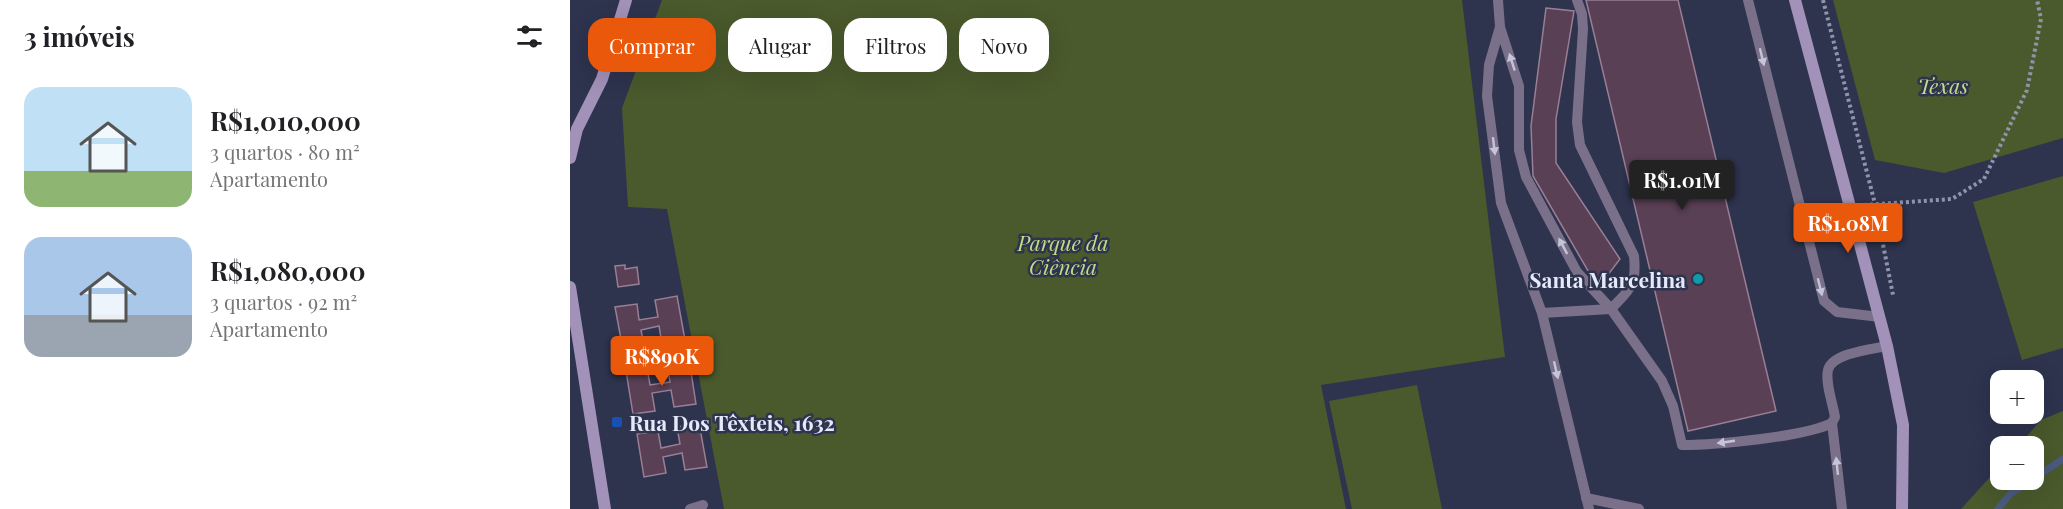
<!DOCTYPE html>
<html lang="pt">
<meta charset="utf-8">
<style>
:root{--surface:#fff;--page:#f2f2f2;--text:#202124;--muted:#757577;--accent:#ea580c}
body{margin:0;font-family:"Playfair Display",serif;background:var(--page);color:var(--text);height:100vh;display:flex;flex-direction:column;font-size:22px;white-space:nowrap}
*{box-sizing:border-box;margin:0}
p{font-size:20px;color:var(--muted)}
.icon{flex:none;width:33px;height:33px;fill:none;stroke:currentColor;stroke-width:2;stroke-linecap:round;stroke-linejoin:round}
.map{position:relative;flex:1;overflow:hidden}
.side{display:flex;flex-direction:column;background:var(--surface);width:570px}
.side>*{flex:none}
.hud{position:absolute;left:18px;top:18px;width:570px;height:54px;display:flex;gap:12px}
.fabs{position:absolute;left:1420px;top:370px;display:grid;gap:12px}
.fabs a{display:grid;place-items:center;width:54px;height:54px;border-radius:12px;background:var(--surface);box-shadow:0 6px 24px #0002;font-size:30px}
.price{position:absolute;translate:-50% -51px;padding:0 14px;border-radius:6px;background:var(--accent);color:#fff;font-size:20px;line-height:39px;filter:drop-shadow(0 2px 3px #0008)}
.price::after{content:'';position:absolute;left:50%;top:36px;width:18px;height:14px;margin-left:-9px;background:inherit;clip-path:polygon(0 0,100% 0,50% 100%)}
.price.active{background:#222;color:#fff}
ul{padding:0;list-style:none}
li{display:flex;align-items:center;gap:18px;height:150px;padding:0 24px}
li span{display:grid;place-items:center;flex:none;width:168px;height:120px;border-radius:18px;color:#555}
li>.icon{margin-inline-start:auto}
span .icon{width:72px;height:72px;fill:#fffc;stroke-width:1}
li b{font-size:26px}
h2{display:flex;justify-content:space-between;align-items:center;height:72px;padding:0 24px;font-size:26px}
.pill{padding:0 21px;border-radius:18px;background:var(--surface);box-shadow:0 6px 24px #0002;font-size:21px;line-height:54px}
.pill.active{background:var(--accent);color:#fff}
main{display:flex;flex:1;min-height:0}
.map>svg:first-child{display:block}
</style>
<main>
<section class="side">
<h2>3 imóveis<svg class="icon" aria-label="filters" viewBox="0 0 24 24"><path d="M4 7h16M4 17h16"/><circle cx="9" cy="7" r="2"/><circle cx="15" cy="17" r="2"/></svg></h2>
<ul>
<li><span style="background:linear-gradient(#bfe0f5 70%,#8fb573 0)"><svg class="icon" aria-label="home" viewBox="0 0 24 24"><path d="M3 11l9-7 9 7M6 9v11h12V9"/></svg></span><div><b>R$1,010,000</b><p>3 quartos · 80 m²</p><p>Apartamento</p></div></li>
<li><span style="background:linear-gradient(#a9c7e8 65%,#9aa5b1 0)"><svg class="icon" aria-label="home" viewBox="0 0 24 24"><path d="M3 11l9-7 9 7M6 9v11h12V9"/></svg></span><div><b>R$1,080,000</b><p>3 quartos · 92 m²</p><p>Apartamento</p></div></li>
</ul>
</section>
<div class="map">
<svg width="1493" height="509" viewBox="0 0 1493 509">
<rect width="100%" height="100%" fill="#2e334e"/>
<g fill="#4a5a2c">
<path d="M 92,0 L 892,0 L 935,357 L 751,385 L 776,509 L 154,509 L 97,209 L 58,207 L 52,108 Z"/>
<path d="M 1263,0 L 1493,0 L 1493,138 L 1374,173 L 1305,160 Z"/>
<path d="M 1493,176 L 1493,348 L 1452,360 L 1403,202 Z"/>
<path d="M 847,385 L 872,509 L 782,509 L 759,401 Z"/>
<path d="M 1493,411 L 1493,509 L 1391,509 L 1431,465 L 1431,480 L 1464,480 L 1464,447 L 1447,447 L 1471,420 Z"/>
</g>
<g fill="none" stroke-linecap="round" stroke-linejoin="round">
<g stroke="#4b5a7e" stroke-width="7">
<path d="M 1464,478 L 1493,459"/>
<path d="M 1428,509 L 1440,494 L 1461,480"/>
</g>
</g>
<g fill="#594055" stroke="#9a7e95" stroke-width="1.5">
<path d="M 1016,0 L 1108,0 L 1206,411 L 1118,431 Z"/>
<path d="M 976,8 L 1004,11 L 986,119 L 986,163 L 1050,259 L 1028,288 L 963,176 L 961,126 Z"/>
<path d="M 55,265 L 55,269 L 67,267 L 69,284 L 48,287 L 45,266 Z"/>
<path d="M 107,296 L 115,340 L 92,344 L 89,326 L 71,330 L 74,346 L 53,350 L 45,307 L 67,304 L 69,320 L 88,317 L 85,300 Z"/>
<path d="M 119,359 L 126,404 L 104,407 L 101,390 L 82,393 L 85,411 L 63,414 L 56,371 L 77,368 L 80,385 L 100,382 L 97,362 Z"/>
<path d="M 129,423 L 137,467 L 115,470 L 112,453 L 93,457 L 96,473 L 74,477 L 67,434 L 88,431 L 91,448 L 110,444 L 107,427 Z"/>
</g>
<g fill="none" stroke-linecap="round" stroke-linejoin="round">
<g stroke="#8f94aa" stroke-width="4" stroke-dasharray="3 3" stroke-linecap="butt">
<path d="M 1253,0 L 1305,204 L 1323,295"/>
<path d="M 1294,205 L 1382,199 L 1414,179 L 1457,90 L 1471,19 L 1467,0"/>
</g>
<g stroke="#7b7089" stroke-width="10">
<path d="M 928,0 L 930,27 L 949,86 L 949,150 L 956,177 L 1007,272 L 1041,309 L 1092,381 L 1103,406 L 1112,445 C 1145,445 1234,437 1262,423"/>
<path d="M 1178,0 L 1254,301 L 1267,312 L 1310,317"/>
<path d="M 930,27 L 919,65 L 917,96 L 931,203 L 972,313 L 1019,509"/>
<path d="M 972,313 L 1041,309 C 1060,289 1067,286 1064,256 L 1010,145 L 1007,122 L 1013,29 L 1012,14 L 1007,0"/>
<path d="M 1016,498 L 1069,509"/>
<path d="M 120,509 L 133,505"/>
<path d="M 1272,509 L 1262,423 L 1265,417 C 1263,404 1255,383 1258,370 C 1262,353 1303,349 1317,346"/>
</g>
<g stroke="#a291b8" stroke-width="12">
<path d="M 1225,0 L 1317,346 L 1333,425 L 1332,509"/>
<path d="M 0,158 L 7,129 L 32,79 L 56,0"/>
<path d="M 0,287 L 35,509"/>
</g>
</g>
<defs><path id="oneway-solid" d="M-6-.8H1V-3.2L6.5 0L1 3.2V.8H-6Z" transform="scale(1.5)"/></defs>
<g fill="#c5c5d9">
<use href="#oneway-solid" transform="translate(1192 57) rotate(76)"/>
<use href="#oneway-solid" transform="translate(942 62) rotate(-108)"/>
<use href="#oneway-solid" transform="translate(924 146) rotate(83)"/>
<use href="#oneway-solid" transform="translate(993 246) rotate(-118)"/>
<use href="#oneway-solid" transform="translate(1250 287) rotate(76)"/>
<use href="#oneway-solid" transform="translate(986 370) rotate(77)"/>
<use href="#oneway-solid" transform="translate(1156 442) rotate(172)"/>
<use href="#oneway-solid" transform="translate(1267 466) rotate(-96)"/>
</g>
<circle fill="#0f9aa8" stroke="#2e334e" stroke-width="2" cx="1128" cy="279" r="6"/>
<rect fill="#1a4fb4" stroke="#2e334e" stroke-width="2" x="41" y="416" width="12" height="12" rx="3"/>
<g text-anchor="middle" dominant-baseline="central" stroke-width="5" stroke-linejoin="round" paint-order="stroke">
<g font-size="21" font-style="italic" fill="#bfdd86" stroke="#2e334e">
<text x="1373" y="85">Texas</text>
<text x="493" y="242">Parque da<tspan x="493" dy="24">Ciência</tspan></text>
</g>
<g font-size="21" font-weight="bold" fill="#e5e9fb" stroke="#2e334e" text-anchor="end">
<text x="1116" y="279">Santa Marcelina</text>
<text x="59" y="422" text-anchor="start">Rua Dos Têxteis, 1632</text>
</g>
</g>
</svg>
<div class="fabs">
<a>+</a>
<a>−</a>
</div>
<b class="price active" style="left:1112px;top:211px">R$1.01M</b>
<b class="price" style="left:1278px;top:254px">R$1.08M</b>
<b class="price" style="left:92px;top:387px">R$890K</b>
<div class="hud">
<a class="pill active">Comprar</a>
<a class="pill">Alugar</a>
<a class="pill">Filtros</a>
<a class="pill">Novo</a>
</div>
</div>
</main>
